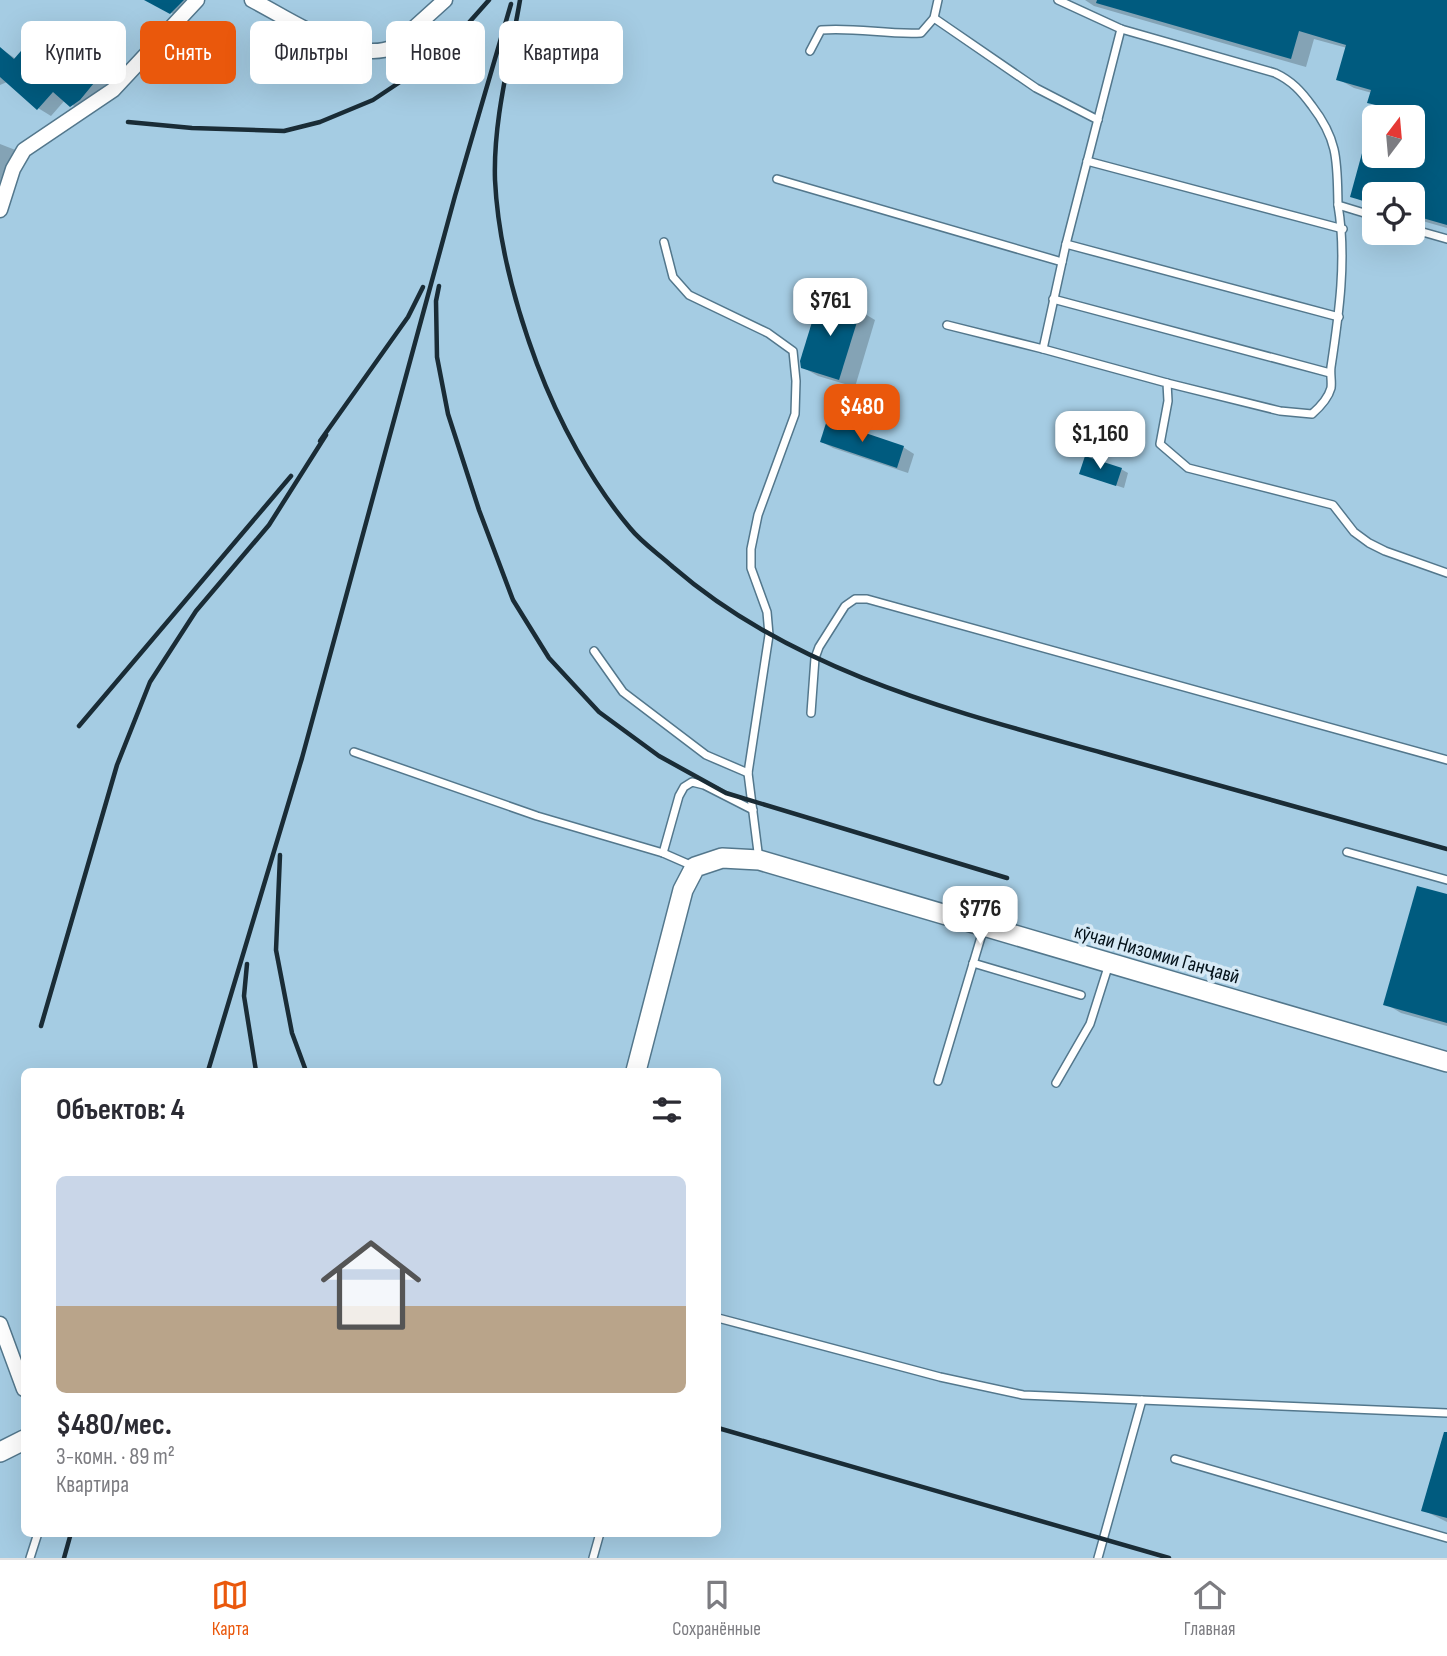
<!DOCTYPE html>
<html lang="ru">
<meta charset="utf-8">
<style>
:root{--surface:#fff;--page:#f2f2f3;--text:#2b2b33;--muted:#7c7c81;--line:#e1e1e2;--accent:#ea580c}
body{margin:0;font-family:"Sofia Sans Condensed",sans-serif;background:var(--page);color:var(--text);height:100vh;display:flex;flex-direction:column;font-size:26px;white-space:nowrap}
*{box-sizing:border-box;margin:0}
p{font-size:23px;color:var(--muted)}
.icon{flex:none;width:38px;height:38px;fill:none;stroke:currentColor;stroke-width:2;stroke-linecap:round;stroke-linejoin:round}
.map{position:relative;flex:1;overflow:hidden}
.drawer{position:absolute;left:21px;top:1068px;width:700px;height:469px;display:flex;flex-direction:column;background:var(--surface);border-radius:10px;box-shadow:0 7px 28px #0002}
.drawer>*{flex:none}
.guide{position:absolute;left:21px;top:21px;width:700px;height:63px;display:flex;gap:14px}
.needle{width:46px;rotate:16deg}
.buttons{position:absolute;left:1362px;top:105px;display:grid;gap:14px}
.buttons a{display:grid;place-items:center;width:63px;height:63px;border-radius:10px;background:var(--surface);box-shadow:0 7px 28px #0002;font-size:35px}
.price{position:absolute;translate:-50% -60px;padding:0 16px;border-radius:14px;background:#fff;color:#222;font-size:23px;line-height:46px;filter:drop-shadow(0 2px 4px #0008)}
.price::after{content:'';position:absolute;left:50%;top:42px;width:21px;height:16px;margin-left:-10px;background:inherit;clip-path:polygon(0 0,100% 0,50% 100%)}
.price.on{background:var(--accent);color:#fff}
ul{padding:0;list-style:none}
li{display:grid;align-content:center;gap:14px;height:371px;padding:0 35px}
li span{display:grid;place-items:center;height:217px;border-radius:10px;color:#555}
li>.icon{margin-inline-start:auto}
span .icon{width:126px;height:126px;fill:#fffc;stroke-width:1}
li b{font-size:30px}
h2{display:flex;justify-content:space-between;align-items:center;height:84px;padding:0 35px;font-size:30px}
.pill{padding:0 24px;border-radius:10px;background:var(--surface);box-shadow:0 7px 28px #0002;font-size:24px;line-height:63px}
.pill.on{background:var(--accent);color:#fff}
.menu{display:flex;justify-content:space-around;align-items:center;height:98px;border-top:2px solid var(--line);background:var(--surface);font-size:19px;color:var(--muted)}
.menu a{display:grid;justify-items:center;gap:4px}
.menu .on{color:var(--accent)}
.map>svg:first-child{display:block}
</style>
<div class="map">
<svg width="1447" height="1558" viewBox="0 0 1447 1558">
<rect width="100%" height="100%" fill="#a5cce3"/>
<g fill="#0003">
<path d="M 147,0 L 198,0 L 183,19 Z"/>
<path d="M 1085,0 L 1447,0 L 1447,228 L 1412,218 L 1412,194 L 1374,194 L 1374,207 L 1352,196 L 1374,118 L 1374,156 L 1412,156 L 1412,117 L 1374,117 L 1377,106 L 1369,102 L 1372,93 L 1354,88 L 1338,79 L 1347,48 L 1314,39 L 1306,67 L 1094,6 Z"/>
<path d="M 27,46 L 40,54 L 61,72 L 83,47 L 96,54 L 120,74 L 85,113 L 65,100 L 51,116 L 38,108 L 7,82 L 0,85 L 0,48 L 16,59 Z"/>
<path d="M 0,144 L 18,151 L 0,194 Z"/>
<path d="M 860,311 L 875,320 L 855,387 L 818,376 L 802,367 Z"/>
<path d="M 822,442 L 903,447 L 914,454 L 908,473 L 833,448 Z"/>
<path d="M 1121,469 L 1128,473 L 1124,488 L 1081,474 Z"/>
<path d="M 1447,896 L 1447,1026 L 1401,1013 L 1386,1004 Z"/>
<path d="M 1447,1437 L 1447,1522 L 1423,1510 Z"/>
</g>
<g fill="#005b7f">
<path d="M 144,0 L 184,0 L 170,14 Z"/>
<path d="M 1097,0 L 1447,0 L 1447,225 L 1412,215 L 1412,194 L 1374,194 L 1374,204 L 1350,197 L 1370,124 L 1374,124 L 1374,156 L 1412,156 L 1412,117 L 1372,117 L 1376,105 L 1367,103 L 1371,90 L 1336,80 L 1346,45 L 1299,31 L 1291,59 L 1096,3 Z"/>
<path d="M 27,44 L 59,72 L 83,44 L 108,66 L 80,100 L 70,107 L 53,92 L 37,110 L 0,77 L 0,47 L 14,59 Z"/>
<path d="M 820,296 L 861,309 L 839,380 L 801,368 L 800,361 Z"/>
<path d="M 827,420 L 904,446 L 897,468 L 820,442 Z"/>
<path d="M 1085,456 L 1122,468 L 1116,486 L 1079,474 Z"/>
<path d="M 1417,886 L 1447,894 L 1447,1023 L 1383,1005 Z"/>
<path d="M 1444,1432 L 1447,1432 L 1447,1518 L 1421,1511 Z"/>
</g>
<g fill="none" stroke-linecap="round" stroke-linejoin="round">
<g stroke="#53778c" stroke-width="10">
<g id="lane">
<path d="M 1058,0 L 1121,29 L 1275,73 C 1292,81 1301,91 1312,106 C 1339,141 1337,163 1338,205 L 1374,216"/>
<path d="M 934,18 L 1036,88 L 1098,120"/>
<path d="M 1121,29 L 1066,244 L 1043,349 L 1167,383 L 1168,401 L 1160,444 L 1188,468 L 1333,505 L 1354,532 L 1369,543 L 1385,551 L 1447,573"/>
<path d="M 810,51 L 821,30 C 855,27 888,35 921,33 L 934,18 L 938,0"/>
<path d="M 1087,161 L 1343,229"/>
<path d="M 777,179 L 1062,262"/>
<path d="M 1412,229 L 1447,239"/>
<path d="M 664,242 L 673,277 L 689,295 L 768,333 L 793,351 L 796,381 L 795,414 L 758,515 L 751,549 L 751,568 L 767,612 L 769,635 L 748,773 L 759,860"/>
<path d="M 1066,244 L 1339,317"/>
<path d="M 1053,299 L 1330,373"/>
<path d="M 947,325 L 1043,349"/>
<path d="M 1167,383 L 1280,411 L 1312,414 C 1320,407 1328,399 1331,388 C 1332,381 1330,374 1331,367 C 1339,314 1347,258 1338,205"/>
<path d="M 594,651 L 623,692 L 706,755 L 748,773"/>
<path d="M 811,713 L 815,658 L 819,647 L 845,606 L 855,599 L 867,599 L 1447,760"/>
<path d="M 354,752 L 537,816 L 663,853 L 695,867"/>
<path d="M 1347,852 L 1447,880"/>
<path d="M 663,853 L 679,796 L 684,787 L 692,782 L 704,785 L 753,810"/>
<path d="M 973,963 L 1081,995"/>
<path d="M 938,1081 L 984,927"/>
<path d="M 1056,1083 L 1090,1024 L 1109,964"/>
<path d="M 718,1318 L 940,1377 L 1023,1395 L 1447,1413"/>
<path d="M 1175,1459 L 1447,1538"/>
<path d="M 30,1558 L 38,1533"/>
<path d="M 593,1558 L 600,1533"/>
<path d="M 1098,1558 L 1142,1400"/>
</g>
</g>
<g stroke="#53778c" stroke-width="17">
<g id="street">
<path d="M 252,0 C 288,18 354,65 393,47 L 445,0"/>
<path d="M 0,210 L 13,169 L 24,150 L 113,90 L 197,0"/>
<path d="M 0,1324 L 24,1389"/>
</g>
</g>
<g stroke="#53778c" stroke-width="22">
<g id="secondary">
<path d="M 636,1071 L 683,890 L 695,867 L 722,858 L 759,860 L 1447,1062"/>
<path d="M 0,1452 L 24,1440"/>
</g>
</g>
<use href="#lane" stroke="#fff" stroke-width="7"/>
<use href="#street" stroke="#fff" stroke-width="14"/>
<use href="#secondary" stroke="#fff" stroke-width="19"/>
<g stroke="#1a2c36" stroke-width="4.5">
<path d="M 520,0 C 510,59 493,120 495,180 C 498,243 515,305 537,364 C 558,420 591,482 630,528 C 642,543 659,554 673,567 C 794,672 953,711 1103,753 C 1218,785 1332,817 1447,849"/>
<path d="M 128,122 L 192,128 L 284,131 L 320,122 L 373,100 L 412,74 L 465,27 L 489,0"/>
<path d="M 439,286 L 436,301 L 437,357 L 448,414 L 479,510 L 513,600 L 549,658 L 599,712 L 659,756 L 726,793 L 1007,878"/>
<path d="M 320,441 L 408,317 L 423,287"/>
<path d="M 79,726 L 291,476"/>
<path d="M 280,855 L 276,950 L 292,1033 L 306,1071"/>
<path d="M 247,964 L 244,996 L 256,1071"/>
<path d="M 41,1026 L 117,765 L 150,682 L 196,611 L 269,525 L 326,435"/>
<path d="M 208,1071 L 302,758 L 455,196 L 511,4"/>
<path d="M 718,1428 L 1169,1558"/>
<path d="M 64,1558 L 71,1533"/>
</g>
</g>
<g text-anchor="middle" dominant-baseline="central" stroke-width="7" stroke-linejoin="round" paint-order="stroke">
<g font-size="21" fill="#04121a" stroke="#d6e9f5">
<text transform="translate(1157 954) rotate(16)">кӯчаи Низомии Ганҷавӣ</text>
</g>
</g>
</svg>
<div class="buttons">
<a><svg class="needle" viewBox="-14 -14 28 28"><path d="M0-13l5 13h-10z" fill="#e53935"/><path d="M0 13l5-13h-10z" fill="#7c7c81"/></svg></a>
<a><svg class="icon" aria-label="locate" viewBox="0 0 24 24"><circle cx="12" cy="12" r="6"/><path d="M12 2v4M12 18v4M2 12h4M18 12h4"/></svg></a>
</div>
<b class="price" style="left:830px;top:338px">$761</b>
<b class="price on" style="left:862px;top:444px">$480</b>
<b class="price" style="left:1100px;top:471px">$1,160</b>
<b class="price" style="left:980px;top:946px">$776</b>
<div class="guide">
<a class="pill">Купить</a>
<a class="pill on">Снять</a>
<a class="pill">Фильтры</a>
<a class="pill">Новое</a>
<a class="pill">Квартира</a>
</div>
<section class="drawer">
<h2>Объектов: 4<svg class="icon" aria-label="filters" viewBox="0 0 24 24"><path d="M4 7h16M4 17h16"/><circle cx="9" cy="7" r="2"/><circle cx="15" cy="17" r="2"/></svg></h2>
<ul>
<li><span style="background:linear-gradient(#c9d6e8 60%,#b9a48a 0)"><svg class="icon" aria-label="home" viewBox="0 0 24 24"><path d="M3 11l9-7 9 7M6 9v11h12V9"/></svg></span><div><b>$480/мес.</b><p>3-комн. · 89 m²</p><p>Квартира</p></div></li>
</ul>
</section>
</div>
<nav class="menu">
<a class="on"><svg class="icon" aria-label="map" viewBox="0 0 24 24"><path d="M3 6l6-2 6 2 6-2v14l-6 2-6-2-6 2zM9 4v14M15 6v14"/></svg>Карта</a>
<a><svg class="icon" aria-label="saved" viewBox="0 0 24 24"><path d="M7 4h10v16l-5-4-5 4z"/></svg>Сохранённые</a>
<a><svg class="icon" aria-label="home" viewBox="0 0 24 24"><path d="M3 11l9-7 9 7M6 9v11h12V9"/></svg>Главная</a>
</nav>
